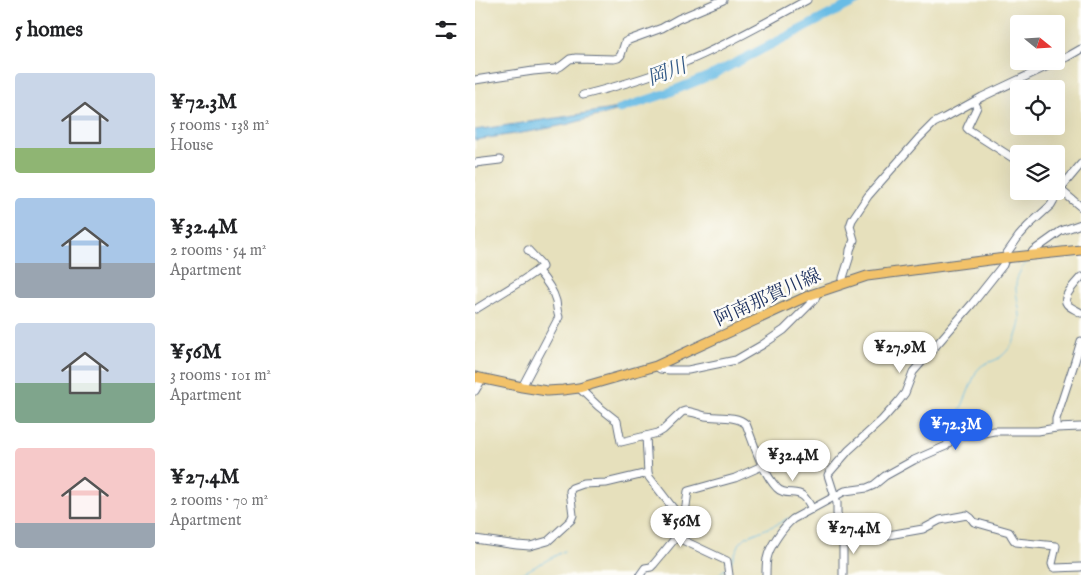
<!DOCTYPE html>
<meta charset="utf-8">
<style>
:root{--surface:#fff;--page:#f2f2f2;--text:#202124;--muted:#757577;--accent:#2563eb}
body{margin:0;font-family:"IM FELL English","Noto Serif JP",serif;background:var(--page);color:var(--text);height:100vh;display:flex;flex-direction:column;font-size:19px;white-space:nowrap}
*{box-sizing:border-box;margin:0}
p{font-size:16px;color:var(--muted)}
.icon{flex:none;width:28px;height:28px;fill:none;stroke:currentColor;stroke-width:2;stroke-linecap:round;stroke-linejoin:round}
.map{position:relative;flex:1;overflow:hidden}
.drawer{display:flex;flex-direction:column;background:var(--surface);width:475px}
.drawer>*{flex:none}
.needle{width:32px;rotate:108deg}
.tools{position:absolute;left:535px;top:15px;display:grid;gap:10px}
.tools a{display:grid;place-items:center;width:55px;height:55px;border-radius:5px;background:var(--surface);box-shadow:0 5px 20px #0002;font-size:25px}
.price{position:absolute;translate:-50% -42px;padding:0 11px;border-radius:18px;background:#fff;color:#222;font-size:16px;line-height:32px;filter:drop-shadow(0 1px 2px #0008)}
.price::after{content:'';position:absolute;left:50%;top:30px;width:15px;height:11px;margin-left:-8px;background:inherit;clip-path:polygon(0 0,100% 0,50% 100%)}
.price.selected{background:var(--accent);color:#fff}
ul{padding:0;list-style:none}
li{display:flex;align-items:center;gap:15px;height:125px;padding:0 15px}
li span{display:grid;place-items:center;flex:none;width:140px;height:100px;border-radius:5px;color:#555}
li>.icon{margin-inline-start:auto}
span .icon{width:60px;height:60px;fill:#fffc;stroke-width:1}
li b{font-size:21px}
h2{display:flex;justify-content:space-between;align-items:center;height:60px;padding:0 15px;font-size:21px}
main{display:flex;flex:1;min-height:0}
.map>svg:first-child{display:block}
</style>
<main>
<section class="drawer">
<h2>5 homes<svg class="icon" aria-label="filters" viewBox="0 0 24 24"><path d="M4 7h16M4 17h16"/><circle cx="9" cy="7" r="2"/><circle cx="15" cy="17" r="2"/></svg></h2>
<ul>
<li><span style="background:linear-gradient(#c9d6e8 75%,#8fb573 0)"><svg class="icon" aria-label="home" viewBox="0 0 24 24"><path d="M3 11l9-7 9 7M6 9v11h12V9"/></svg></span><div><b>¥72.3M</b><p>5 rooms · 138 m²</p><p>House</p></div></li>
<li><span style="background:linear-gradient(#a9c7e8 65%,#9aa5b1 0)"><svg class="icon" aria-label="home" viewBox="0 0 24 24"><path d="M3 11l9-7 9 7M6 9v11h12V9"/></svg></span><div><b>¥32.4M</b><p>2 rooms · 54 m²</p><p>Apartment</p></div></li>
<li><span style="background:linear-gradient(#c9d6e8 60%,#7fa58c 0)"><svg class="icon" aria-label="home" viewBox="0 0 24 24"><path d="M3 11l9-7 9 7M6 9v11h12V9"/></svg></span><div><b>¥56M</b><p>3 rooms · 101 m²</p><p>Apartment</p></div></li>
<li><span style="background:linear-gradient(#f6c9c9 75%,#9aa5b1 0)"><svg class="icon" aria-label="home" viewBox="0 0 24 24"><path d="M3 11l9-7 9 7M6 9v11h12V9"/></svg></span><div><b>¥27.4M</b><p>2 rooms · 70 m²</p><p>Apartment</p></div></li>
</ul>
</section>
<div class="map">
<svg width="606" height="575" viewBox="0 0 606 575">
<defs>
<pattern id="water-ripples" width="26" height="14" patternUnits="userSpaceOnUse" patternTransform="scale(1.25)"><rect width="26" height="14" fill="#69bce5"/><path d="M2 4q2-2 4 0t4 0M15 11q2-2 4 0t4 0" fill="none" stroke="#5699bd"/></pattern>
</defs>
<rect width="100%" height="100%" fill="#fdfcf7"/>
<filter id="ink" filterUnits="userSpaceOnUse"><feTurbulence type="fractalNoise" baseFrequency=".02" numOctaves="2"/><feDisplacementMap in="SourceGraphic" scale="10" xChannelSelector="R" yChannelSelector="G"/><feConvolveMatrix kernelMatrix="1 2 1 2 8 2 1 2 1" color-interpolation-filters="sRGB"/></filter>
<filter id="wash" filterUnits="userSpaceOnUse"><feTurbulence type="fractalNoise" baseFrequency=".0096" numOctaves="4" result="noise"/><feDisplacementMap in="SourceGraphic" scale="20" xChannelSelector="R" yChannelSelector="G"/><feGaussianBlur stdDeviation="1.12" result="paint"/><feColorMatrix in="noise" values="0 0 0 0 0 0 0 0 0 0 0 0 0 0 0 0 0 1.4 0 .05"/><feComposite in="paint" operator="in"/></filter>
<g filter="url(#wash)">
<rect width="100%" height="100%" fill="#e6e0bc"/>
<path fill="url(#water-ripples)" stroke="#4276a2" d="M 162,105 L 94,124 L 59,131 L 0,140 L 0,130 L 88,117 Z"/>
<g fill="none" stroke-linecap="round" stroke-linejoin="round">
<g stroke="#69bce5" stroke-width="1">
<path d="M 475,436 L 501,372 C 509,361 514,364 524,358 C 529,355 536,347 539,341 C 542,334 545,325 545,318 C 545,302 536,287 545,272 C 547,267 551,263 554,259"/>
<path d="M 255,564 L 265,543 L 271,537 L 303,524 L 313,518"/>
<path d="M 30,575 L 48,573 L 89,551"/>
<path d="M 243,575 L 250,569"/>
</g>
<path stroke="#69bce5" stroke-width="9" d="M 145,109 L 190,94 L 239,74 L 383,0"/>
</g>
</g>
<g filter="url(#ink)">
<g fill="none" stroke-linecap="round" stroke-linejoin="round">
<g stroke="#626d7f" stroke-width="9">
<g id="minor">
<path d="M 0,80 L 58,71 L 80,69 L 86,66 L 95,59 L 101,58 L 139,59 L 143,58 L 146,55 L 150,42 L 154,40 L 187,28 L 203,19 L 248,0"/>
<path d="M 108,95 C 144,86 179,76 213,61 C 254,44 293,21 332,0"/>
<path d="M 499,102 L 502,107 L 492,128 L 494,130 L 544,162"/>
<path d="M 0,163 L 25,160"/>
<path d="M 582,187 L 606,207"/>
<path d="M 555,255 L 558,251 L 586,231 L 606,224"/>
<path d="M 606,277 C 601,283 586,297 592,304 C 595,308 602,310 606,313"/>
<path d="M 368,283 L 368,278 L 374,259 L 375,250 L 379,240 L 375,226 L 377,220 L 393,196 L 444,138 L 459,123 L 469,118 L 507,97 L 592,57 L 606,49"/>
<path d="M 1,309 L 48,280 L 67,267 L 66,264 L 53,250"/>
<path d="M 181,366 L 185,369 L 194,370 L 213,370 L 261,360 L 287,345 L 309,330 L 340,299 L 342,293"/>
<path d="M 47,387 L 84,317 C 82,312 82,307 81,301 C 78,289 70,279 62,270"/>
<path d="M 104,388 L 123,406 L 142,421 L 146,442 L 183,433 L 188,430 L 207,412 L 210,411 C 217,412 224,414 230,416 C 243,418 261,415 271,424 C 279,444 287,472 302,488 C 309,496 321,490 328,496 C 332,499 335,505 337,509"/>
<path d="M 0,391 L 7,379"/>
<path d="M 581,428 L 581,419 L 600,361 L 606,341"/>
<path d="M 203,514 L 209,511 L 211,506 L 213,491 L 260,478 L 287,466"/>
<path d="M 369,536 L 408,536 L 448,529 L 465,520 L 492,515 L 496,518 L 499,522 L 534,532 C 537,536 537,539 541,542 L 581,546 L 577,564 L 578,567 L 580,568 L 606,567"/>
<path d="M 201,537 L 252,561 L 254,575"/>
<path d="M 0,539 L 42,545 L 55,546 L 73,541 L 96,520 L 98,515 L 95,491 L 97,488 L 108,484 L 131,483 L 173,473"/>
<path d="M 165,575 L 170,568 L 176,567 L 179,564 L 211,525 L 174,477 L 173,473 L 171,436"/>
<path d="M 291,575 C 291,570 291,564 292,559 C 294,547 308,527 318,519 L 370,491 L 392,488 L 399,485 L 410,476 L 439,460 L 471,446 L 478,437 L 482,435 L 498,435 L 519,431 L 563,431 L 581,428 L 606,427"/>
<path d="M 368,575 L 368,529 L 362,514 L 362,503 L 353,475 L 354,473 L 374,450 L 407,420 L 423,402 L 430,393 L 438,372 L 497,304 L 528,265 L 532,253 L 544,236 L 553,226 L 576,205 L 585,189 L 606,164"/>
</g>
</g>
<g stroke="#626d7f" stroke-width="11">
<path id="major" d="M 0,377 L 47,387 L 72,391 L 88,390 L 104,388 L 181,366 L 335,295 L 392,276 L 530,258 L 606,250"/>
</g>
<use href="#minor" stroke="#fff" stroke-width="7"/>
<use href="#major" stroke="#f2c26a" stroke-width="9"/>
</g>
</g>
<g text-anchor="middle" dominant-baseline="central" stroke-width="5" stroke-linejoin="round" paint-order="stroke">
<g font-size="19" fill="#1b2f5e" stroke="#fdfcf7">
<text transform="translate(293 298) rotate(-24)">阿南那賀川線</text>
</g>
<g font-size="20" font-style="italic" fill="#325986" stroke="#fdfcf7">
<text transform="translate(192 73) rotate(-21)">岡川</text>
</g>
</g>
</svg>
<div class="tools">
<a><svg class="needle" viewBox="-14 -14 28 28"><path d="M0-13l5 13h-10z" fill="#e53935"/><path d="M0 13l5-13h-10z" fill="#757577"/></svg></a>
<a><svg class="icon" aria-label="locate" viewBox="0 0 24 24"><circle cx="12" cy="12" r="6"/><path d="M12 2v4M12 18v4M2 12h4M18 12h4"/></svg></a>
<a><svg class="icon" aria-label="layers" viewBox="0 0 24 24"><path d="M12 4l9 5-9 5-9-5zM3 14l9 5 9-5"/></svg></a>
</div>
<b class="price" style="left:425px;top:374px">¥27.9M</b>
<b class="price selected" style="left:481px;top:451px">¥72.3M</b>
<b class="price" style="left:318px;top:482px">¥32.4M</b>
<b class="price" style="left:206px;top:548px">¥56M</b>
<b class="price" style="left:379px;top:555px">¥27.4M</b>
</div>
</main>
